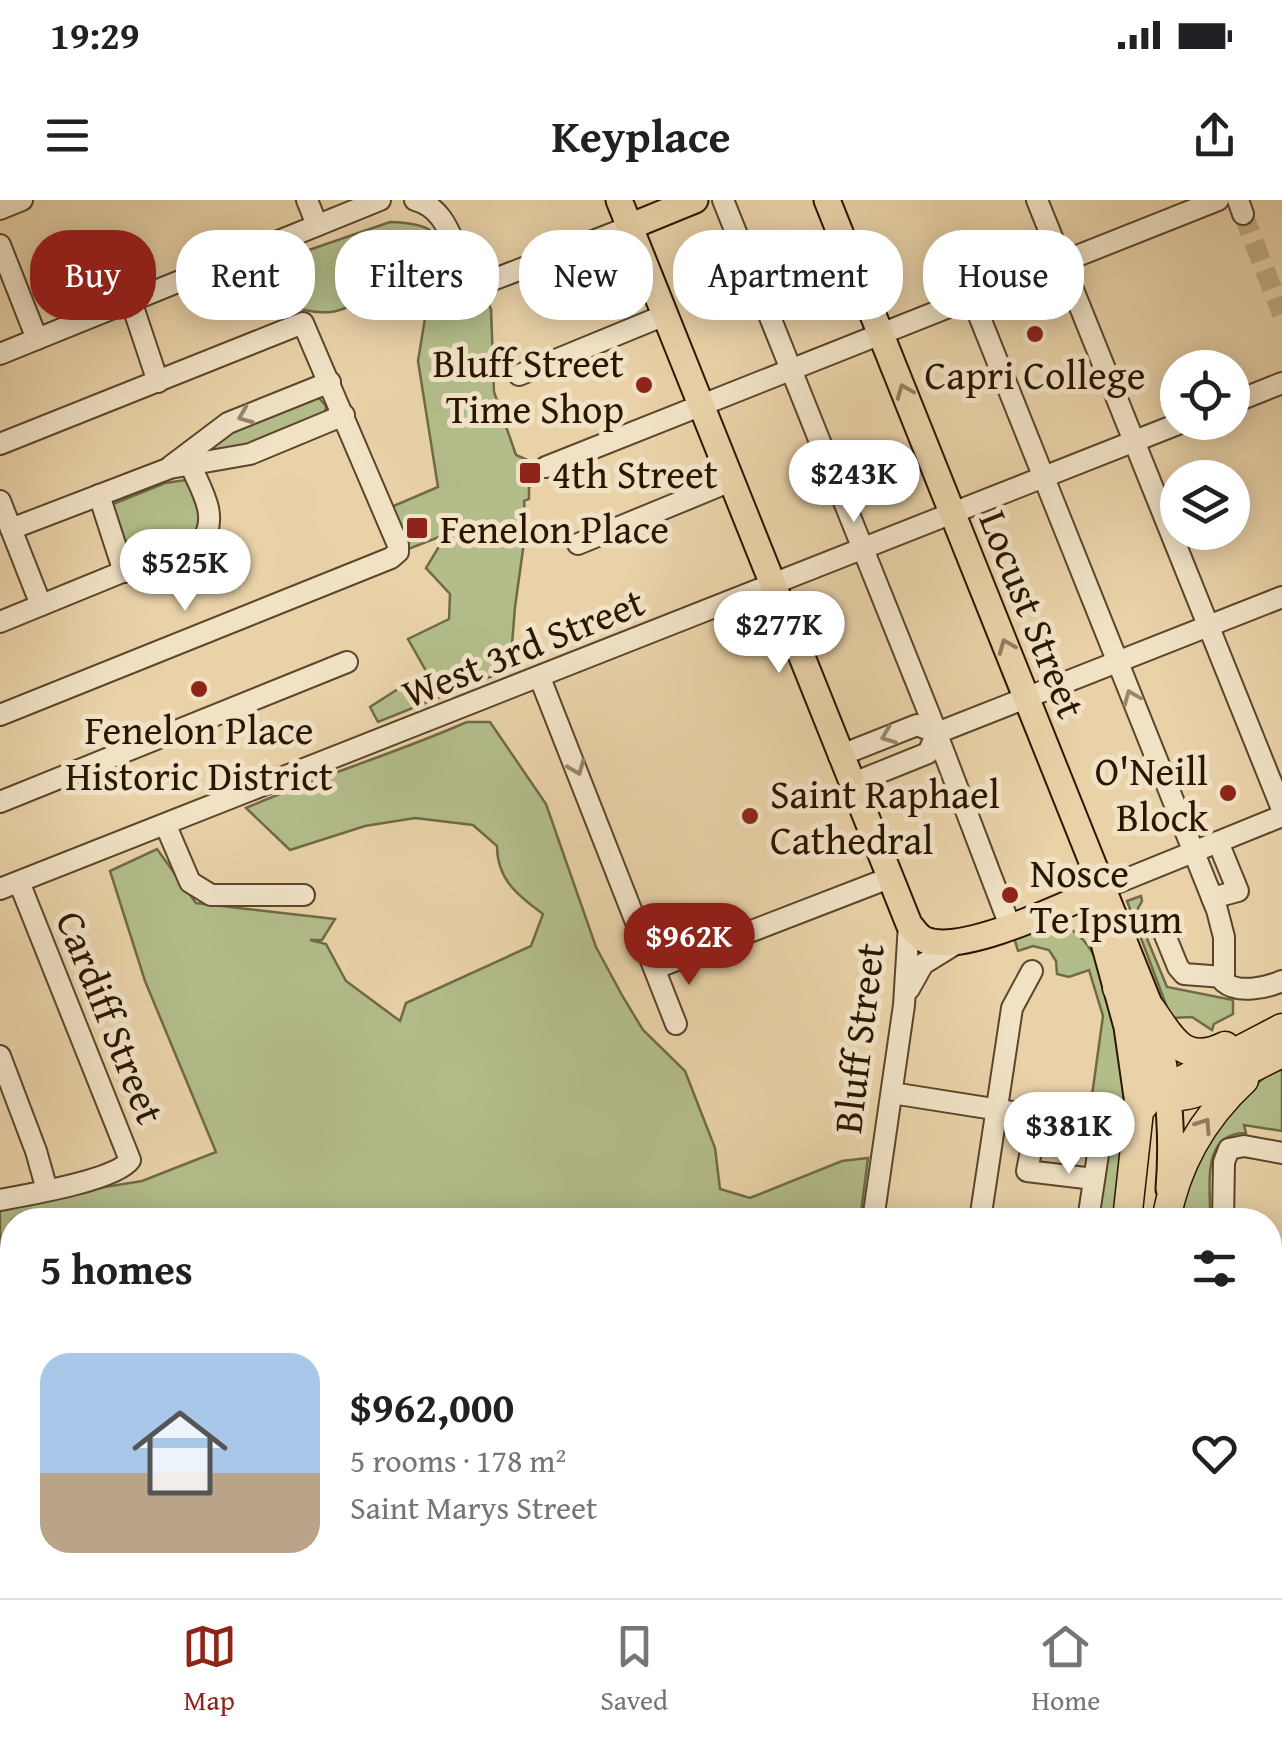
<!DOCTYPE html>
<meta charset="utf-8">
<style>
:root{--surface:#fff;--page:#f6f6f6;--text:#202124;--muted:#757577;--line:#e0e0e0;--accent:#8f2418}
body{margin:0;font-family:"Gentium Book Plus",serif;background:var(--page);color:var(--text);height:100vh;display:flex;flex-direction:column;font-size:38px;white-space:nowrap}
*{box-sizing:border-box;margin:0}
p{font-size:32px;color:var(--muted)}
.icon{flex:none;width:55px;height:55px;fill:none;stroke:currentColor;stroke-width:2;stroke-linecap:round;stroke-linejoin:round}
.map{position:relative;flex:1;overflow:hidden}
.side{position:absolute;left:0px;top:1008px;width:1282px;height:392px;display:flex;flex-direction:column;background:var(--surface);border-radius:40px 40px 0 0;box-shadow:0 5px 25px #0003}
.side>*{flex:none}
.hud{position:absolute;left:30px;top:30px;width:1222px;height:90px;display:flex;gap:20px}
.tools{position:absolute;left:1160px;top:150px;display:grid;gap:20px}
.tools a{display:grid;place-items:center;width:90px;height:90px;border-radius:50%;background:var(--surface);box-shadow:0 5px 25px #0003;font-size:50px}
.price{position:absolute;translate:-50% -85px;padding:0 22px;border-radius:35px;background:#fff;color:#222;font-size:32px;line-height:65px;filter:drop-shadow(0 2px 5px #0008)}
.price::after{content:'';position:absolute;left:50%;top:60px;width:30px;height:22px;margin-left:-15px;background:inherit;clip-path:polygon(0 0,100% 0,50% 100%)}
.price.selected{background:var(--accent);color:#fff}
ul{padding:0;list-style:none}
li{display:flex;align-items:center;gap:30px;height:250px;padding:0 40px}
li span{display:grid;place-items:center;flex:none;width:280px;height:200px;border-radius:30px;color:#555}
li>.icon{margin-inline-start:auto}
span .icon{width:120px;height:120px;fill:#fffc;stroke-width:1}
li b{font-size:42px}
h2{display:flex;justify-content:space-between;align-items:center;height:120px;padding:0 40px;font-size:42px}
.pill{padding:0 35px;border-radius:40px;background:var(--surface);box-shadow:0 5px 25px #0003;font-size:35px;line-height:90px}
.pill.selected{background:var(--accent);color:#fff}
.status{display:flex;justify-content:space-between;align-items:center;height:70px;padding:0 50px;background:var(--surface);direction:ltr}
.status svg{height:28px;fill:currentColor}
header{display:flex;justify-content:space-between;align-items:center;height:130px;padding:0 40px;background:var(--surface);font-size:45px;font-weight:600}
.tabs{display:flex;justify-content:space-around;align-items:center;height:140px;border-top:2px solid var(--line);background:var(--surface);font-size:28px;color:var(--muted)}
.tabs a{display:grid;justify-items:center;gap:5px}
.tabs .selected{color:var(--accent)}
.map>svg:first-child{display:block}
</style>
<div class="status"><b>19:29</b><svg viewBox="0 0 49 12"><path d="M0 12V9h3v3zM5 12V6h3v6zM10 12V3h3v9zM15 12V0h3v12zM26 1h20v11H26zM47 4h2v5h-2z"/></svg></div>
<header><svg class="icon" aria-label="menu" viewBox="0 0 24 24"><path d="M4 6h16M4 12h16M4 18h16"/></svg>Keyplace<svg class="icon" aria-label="share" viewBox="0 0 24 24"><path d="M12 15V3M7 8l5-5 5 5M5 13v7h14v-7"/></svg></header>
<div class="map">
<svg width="1282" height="1398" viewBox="0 0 1282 1398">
<rect width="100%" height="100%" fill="#e9d2a8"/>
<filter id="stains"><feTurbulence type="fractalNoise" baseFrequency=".002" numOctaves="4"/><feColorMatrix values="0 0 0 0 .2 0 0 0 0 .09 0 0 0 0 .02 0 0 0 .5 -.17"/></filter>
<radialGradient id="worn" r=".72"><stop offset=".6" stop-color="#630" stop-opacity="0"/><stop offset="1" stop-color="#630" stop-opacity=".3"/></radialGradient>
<g fill="#b3bd8a" stroke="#706a46" stroke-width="2.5">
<path d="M 390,22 C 445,24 433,37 460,75 C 470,89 485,92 491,109 L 494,192 L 516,255 L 530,261 L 540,271 L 529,288 L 529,299 L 524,301 L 526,328 L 515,407 L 510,469 L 378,522 L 370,507 L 426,471 L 408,439 L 449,419 L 450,394 L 426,368 L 440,345 L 439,337 L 406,350 L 389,308 L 438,287 L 418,161 L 427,106 L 414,83 C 358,86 354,128 291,106 L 271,63 Z"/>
<path d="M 319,198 L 326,206 L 325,213 L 245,247 L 191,258 L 237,228 L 310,199 Z"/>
<path d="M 193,279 L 215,332 L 132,364 L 108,306 L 165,283 Z"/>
<path d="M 467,522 L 490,522 L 546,604 L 596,747 L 623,797 L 643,830 L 685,871 L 715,948 L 720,989 L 750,998 L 842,961 L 868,958 L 860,1020 L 12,1020 L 12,1067 L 0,1068 L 0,1004 L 142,981 L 216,952 L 145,781 L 110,671 L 157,649 L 196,703 L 335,719 L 322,740 L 310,740 L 326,744 L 346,781 L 400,821 L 406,803 L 531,746 L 543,714 C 517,695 497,679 497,646 L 473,625 L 415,618 L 365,626 L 290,650 L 246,608 C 319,576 394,554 467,522 Z"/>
<path d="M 1141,696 L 1142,701 L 1136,712 L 1167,787 L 1233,800 L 1233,814 L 1214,824 L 1212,830 L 1192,817 L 1171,818 L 1127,701 Z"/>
<path d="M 1054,724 C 1117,728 1127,888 1124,936 C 1123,964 1117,992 1114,1020 L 1097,1020 L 1109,930 L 1101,915 L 1090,910 L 1103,816 L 1089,770 L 1069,777 L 1057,774 L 1056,761 L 1049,750 L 1033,746 L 1018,751 L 1013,734 Z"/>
<path d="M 1279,866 L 1282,872 L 1282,931 L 1244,925 L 1246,933 C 1200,933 1211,987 1210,1020 L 1177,1020 L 1188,974 L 1240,897 Z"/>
<path d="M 12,1345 L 12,1388 L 397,1388 L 371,1398 L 0,1398 L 0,1369 Z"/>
<path d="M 1270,1374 L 1282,1376 L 1282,1398 L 1136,1398 L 1137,1388 L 1270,1388 Z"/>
<path d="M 523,1388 L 1058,1388 L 1057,1398 L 497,1398 Z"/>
</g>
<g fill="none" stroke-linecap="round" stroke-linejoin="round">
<path stroke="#c3ac87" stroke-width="20" stroke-dasharray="20 10" stroke-linecap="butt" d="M 1243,14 L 1282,114"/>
<g stroke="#5b452b" stroke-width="24">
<g id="minor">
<path d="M 307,0 L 317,25"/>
<path d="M 415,0 C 461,12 450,78 490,81 L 629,27"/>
<path d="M 723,0 L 930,516 L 1010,726"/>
<path d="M 1037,0 L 1282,609"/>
<path d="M 1238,0 L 1243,14"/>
<path d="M 0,9 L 22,0"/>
<path d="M 0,45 L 37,139"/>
<path d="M 972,98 L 1217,710 L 1224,737 L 1224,782 C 1238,794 1266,788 1282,781"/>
<path d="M 131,101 L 158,182"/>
<path d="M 0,154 L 380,0"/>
<path d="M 519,175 L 665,115"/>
<path d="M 1232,203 L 1282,183"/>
<path d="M 0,244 L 303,123 L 398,345 L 398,352 L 391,358 L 0,515"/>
<path d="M 171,266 L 228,223 L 330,182"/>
<path d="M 546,267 L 1218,0"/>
<path d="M 99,295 L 124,372"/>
<path d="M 0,301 L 41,405"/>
<path d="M 11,329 L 170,268 L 250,254 L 344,215"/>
<path d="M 578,344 L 731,281"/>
<path d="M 0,422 L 203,339 C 219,315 200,288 190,264"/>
<path d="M 540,478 L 676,824"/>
<path d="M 839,556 L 917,525 L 937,533 L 1282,397"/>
<path d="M 851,584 L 928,553 L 937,533"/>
<path d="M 0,602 L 347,462"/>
<path d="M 166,626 L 190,682 L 211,695 L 304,695"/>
<path d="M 0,689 L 1183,222"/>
<path d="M 1102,689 L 1282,616"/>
<path d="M 1212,698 L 1238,691 L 1218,642"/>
<path d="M 1160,723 L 1178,767 L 1184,774 L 1224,777"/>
<path d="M 656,768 L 889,678"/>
<path d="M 909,789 L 923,764 L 957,743"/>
<path d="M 0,856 L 36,951 L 47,990"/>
<path d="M 892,893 L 1094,925 L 1100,941 L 1088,1020"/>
<path d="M 1038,916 L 1027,971 L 1094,979"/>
<path d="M 0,1000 C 27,995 116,980 130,960 L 19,682"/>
<path d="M 873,1020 L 904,805 L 909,724"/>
<path d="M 980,1020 L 1012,808 L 1032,771"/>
<path d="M 1223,1020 L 1224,962 L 1229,949 L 1244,946 L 1282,953"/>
</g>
</g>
<g stroke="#2c1601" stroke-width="29">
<g id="major">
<path d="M 619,0 L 909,724 C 914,730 918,737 925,740 C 963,755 1064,705 1102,689"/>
<path d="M 827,0 L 1151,809 C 1168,869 1174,927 1169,989"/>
<path d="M 629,27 L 695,0"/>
<path d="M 1099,699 L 1098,721 L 1127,827 L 1139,911"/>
</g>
</g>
<g stroke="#2c1601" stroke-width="31">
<g id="highway">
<path d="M 1117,788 L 1135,811 L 1143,831 L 1157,885 C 1163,891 1168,896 1177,896 C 1201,897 1258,864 1282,853"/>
<path d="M 1151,809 C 1172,839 1184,866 1225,846"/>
<path d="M 1127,1020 L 1139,911 L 1150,897 L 1282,828"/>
<path d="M 1166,1020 C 1176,965 1203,918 1244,880"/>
<path d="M 1270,1292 L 1282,1294"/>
<path d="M 1270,1318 L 1282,1319"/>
<path d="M 396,1398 L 422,1388"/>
<path d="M 450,1398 L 476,1388"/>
<path d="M 1071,1398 L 1072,1388"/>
<path d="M 1111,1398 L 1112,1388"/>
</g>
</g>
<use href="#minor" stroke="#f1e2c6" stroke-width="20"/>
<use href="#major" stroke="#e9d2a8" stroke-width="25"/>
<use href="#highway" stroke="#e9d2a8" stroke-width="28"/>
</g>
<defs><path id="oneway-chevron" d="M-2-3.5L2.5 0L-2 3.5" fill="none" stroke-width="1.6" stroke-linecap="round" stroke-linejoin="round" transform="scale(2.5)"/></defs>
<g stroke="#947d5d">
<use href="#oneway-chevron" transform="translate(904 191) rotate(-112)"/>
<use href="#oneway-chevron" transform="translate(1006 446) rotate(-112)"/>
<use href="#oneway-chevron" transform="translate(1204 925) rotate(-56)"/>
</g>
<g stroke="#98866d">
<use href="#oneway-chevron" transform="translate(245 216) rotate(158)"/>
<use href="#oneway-chevron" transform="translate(1131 497) rotate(-112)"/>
<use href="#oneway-chevron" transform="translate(888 536) rotate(159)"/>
<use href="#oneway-chevron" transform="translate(577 568) rotate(69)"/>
</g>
<g fill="#8f2418" stroke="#f1e2c6" stroke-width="4">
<circle cx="1035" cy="134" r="10"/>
<circle cx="644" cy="185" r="10"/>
<rect x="518" y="261" width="24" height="24" rx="5"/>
<rect x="405" y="316" width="24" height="24" rx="5"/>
<circle cx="199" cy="489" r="10"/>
<circle cx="1228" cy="593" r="10"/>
<circle cx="750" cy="616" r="10"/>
<circle cx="1010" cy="695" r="10"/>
</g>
<g text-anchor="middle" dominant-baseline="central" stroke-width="10" stroke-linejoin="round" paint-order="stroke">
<g font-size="40" fill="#2c1601" stroke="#f1e2c6" text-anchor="start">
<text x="624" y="162" text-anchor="end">Bluff Street<tspan x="624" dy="46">Time Shop</tspan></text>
<text x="1035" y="174" text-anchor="middle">Capri College</text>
<text x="552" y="273">4th Street</text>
<text x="440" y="328">Fenelon Place</text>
<text x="199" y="529" text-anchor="middle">Fenelon Place<tspan x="199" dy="46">Historic District</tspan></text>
<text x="1208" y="570" text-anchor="end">O'Neill<tspan x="1208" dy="46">Block</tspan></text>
<text x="770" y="593">Saint Raphael<tspan x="770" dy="46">Cathedral</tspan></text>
<text x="1030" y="672">Nosce<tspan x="1030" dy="46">Te Ipsum</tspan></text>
</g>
<g font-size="40" fill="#2c1601" stroke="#f1e2c6">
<text transform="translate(1033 414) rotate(68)">Locust Street</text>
<text transform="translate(523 447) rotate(-22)">West 3rd Street</text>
<text transform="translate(111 817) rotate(68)">Cardiff Street</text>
<text transform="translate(858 838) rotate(-83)">Bluff Street</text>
</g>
</g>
<rect width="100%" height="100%" filter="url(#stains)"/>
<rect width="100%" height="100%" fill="url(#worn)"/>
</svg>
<div class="tools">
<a><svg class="icon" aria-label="locate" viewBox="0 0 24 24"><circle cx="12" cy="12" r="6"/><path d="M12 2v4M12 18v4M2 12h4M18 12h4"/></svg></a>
<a><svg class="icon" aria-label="layers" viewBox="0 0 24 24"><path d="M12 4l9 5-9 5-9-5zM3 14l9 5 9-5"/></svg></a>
</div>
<b class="price" style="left:854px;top:325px">$243K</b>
<b class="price" style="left:185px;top:414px">$525K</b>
<b class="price" style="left:779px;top:476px">$277K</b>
<b class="price selected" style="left:689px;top:788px">$962K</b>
<b class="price" style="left:1069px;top:977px">$381K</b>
<div class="hud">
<a class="pill selected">Buy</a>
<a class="pill">Rent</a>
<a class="pill">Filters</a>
<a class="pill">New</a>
<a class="pill">Apartment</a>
<a class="pill">House</a>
</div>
<section class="side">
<h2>5 homes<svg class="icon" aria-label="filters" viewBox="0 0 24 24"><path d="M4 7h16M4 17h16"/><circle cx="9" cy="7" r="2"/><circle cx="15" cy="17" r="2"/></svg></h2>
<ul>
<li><span style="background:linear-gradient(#a9c7e8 60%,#b9a48a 0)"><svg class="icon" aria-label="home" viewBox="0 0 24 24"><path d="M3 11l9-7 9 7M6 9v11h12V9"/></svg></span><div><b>$962,000</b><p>5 rooms · 178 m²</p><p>Saint Marys Street</p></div><svg class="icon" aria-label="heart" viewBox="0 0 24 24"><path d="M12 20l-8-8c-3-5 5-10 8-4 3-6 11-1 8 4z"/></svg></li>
</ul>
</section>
</div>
<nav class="tabs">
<a class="selected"><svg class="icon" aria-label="map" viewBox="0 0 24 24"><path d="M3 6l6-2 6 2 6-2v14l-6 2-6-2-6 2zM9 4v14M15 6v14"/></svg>Map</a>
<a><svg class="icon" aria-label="saved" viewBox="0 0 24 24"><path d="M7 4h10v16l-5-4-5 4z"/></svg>Saved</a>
<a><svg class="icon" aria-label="home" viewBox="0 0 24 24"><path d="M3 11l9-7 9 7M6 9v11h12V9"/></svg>Home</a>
</nav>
